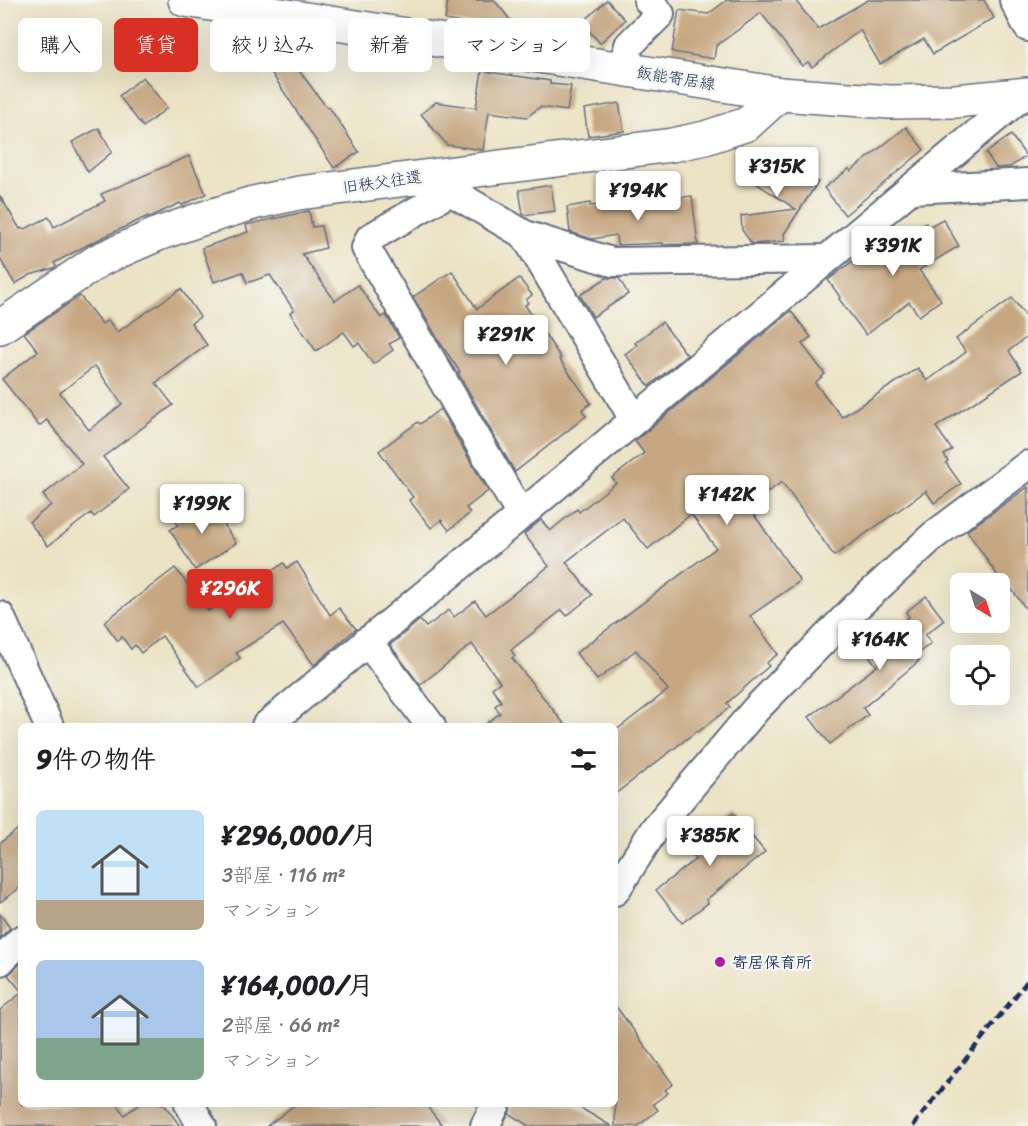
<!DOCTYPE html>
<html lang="ja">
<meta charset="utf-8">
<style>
:root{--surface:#fff;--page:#f6f6f6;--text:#202124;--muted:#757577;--accent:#d93025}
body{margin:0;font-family:Sriracha,"Klee One",sans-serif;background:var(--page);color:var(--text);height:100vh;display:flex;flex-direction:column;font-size:22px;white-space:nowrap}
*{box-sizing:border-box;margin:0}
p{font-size:20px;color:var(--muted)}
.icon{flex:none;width:33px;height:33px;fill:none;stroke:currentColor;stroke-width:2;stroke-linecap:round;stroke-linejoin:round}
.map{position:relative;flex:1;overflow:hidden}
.side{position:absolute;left:18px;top:723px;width:600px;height:384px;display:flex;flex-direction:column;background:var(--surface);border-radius:9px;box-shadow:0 6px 24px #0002}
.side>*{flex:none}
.top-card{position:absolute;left:18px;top:18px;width:600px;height:54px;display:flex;gap:12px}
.needle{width:39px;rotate:142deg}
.buttons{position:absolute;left:950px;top:573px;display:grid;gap:12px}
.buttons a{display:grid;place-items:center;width:60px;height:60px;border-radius:9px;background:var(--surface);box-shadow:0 6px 24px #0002;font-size:30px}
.price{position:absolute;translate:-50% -51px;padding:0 14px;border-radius:6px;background:#fff;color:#222;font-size:20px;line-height:39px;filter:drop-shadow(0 2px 3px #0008)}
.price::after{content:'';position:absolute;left:50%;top:36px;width:18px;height:14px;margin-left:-9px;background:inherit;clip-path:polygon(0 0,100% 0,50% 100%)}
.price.active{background:var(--accent);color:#fff}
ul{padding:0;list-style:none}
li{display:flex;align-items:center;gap:18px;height:150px;padding:0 18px}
li span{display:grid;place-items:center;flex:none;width:168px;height:120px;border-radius:9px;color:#555}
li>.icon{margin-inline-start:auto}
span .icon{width:72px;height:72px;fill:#fffc;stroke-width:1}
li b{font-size:26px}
h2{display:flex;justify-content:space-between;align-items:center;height:72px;padding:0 18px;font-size:26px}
.chip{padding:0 21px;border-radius:9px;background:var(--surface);box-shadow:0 6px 24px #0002;font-size:21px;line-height:54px}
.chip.active{background:var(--accent);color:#fff}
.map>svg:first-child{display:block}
</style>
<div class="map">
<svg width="1028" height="1126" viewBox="0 0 1028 1126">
<rect width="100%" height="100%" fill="#f6f6f2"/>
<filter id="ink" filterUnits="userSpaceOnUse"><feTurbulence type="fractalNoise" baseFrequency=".0167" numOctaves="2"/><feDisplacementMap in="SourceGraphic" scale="12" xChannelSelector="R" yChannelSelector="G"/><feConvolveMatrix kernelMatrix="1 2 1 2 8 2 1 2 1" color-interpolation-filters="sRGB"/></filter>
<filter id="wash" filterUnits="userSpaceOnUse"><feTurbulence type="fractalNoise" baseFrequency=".008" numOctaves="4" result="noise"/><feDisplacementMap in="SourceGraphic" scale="24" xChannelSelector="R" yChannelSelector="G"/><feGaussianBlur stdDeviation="1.35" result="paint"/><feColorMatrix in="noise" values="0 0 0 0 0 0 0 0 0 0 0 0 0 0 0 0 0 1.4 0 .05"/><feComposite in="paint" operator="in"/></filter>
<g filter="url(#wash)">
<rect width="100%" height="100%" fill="#ece3c5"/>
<g id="blocks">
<g fill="#c6a782" fill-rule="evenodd">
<path d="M 448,0 L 494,0 L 521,33 L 445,20 Z"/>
<path d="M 607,0 L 625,20 L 600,43 L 582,23 Z"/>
<path d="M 727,0 L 795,0 L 818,29 L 868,0 L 984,0 L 994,18 L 933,54 L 924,39 L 880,64 L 860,30 L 812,67 L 808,62 L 802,66 L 761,13 L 716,46 L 714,59 L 672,52 L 679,10 L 708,14 Z"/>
<path d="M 283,49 L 327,108 L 329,107 L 359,152 L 334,168 L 265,63 Z"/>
<path d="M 482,71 L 550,81 L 550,84 L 571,86 L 567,111 L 540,107 L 527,117 L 489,112 L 483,150 L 447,145 L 421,114 L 436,102 L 476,108 Z"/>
<path d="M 143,77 L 167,108 L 143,127 L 119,96 Z"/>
<path d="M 619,103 L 624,131 L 588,136 L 584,109 Z"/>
<path d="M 906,127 L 924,150 L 845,215 L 824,188 L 849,169 L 851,171 Z"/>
<path d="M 99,128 L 112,152 L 88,172 L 72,142 Z"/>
<path d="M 1011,135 L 1026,156 L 1010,167 L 996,168 L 986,153 Z"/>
<path d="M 767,149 L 818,182 L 784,234 L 785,241 L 752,244 L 742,230 L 741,216 L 796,209 L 748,178 Z"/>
<path d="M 189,156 L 206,194 L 182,205 L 180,203 L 148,218 L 148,216 L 91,243 L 54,263 L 56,266 L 54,268 L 30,275 L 15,284 L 0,259 L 0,196 L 20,229 L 23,228 L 25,229 L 49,217 L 54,227 L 105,201 L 101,194 Z"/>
<path d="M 551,185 L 555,211 L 524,215 L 523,214 L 519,190 Z"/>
<path d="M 692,196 L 698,244 L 663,245 L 663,243 L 617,245 L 616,235 L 592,239 L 570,232 L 567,207 L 590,203 L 590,206 Z"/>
<path d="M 309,211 L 312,227 L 321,226 L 326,248 L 302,254 L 335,301 L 358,285 L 381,318 L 386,315 L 399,338 L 389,344 L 393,350 L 373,364 L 359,343 L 354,346 L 344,332 L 316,351 L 290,313 L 294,310 L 270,275 L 247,283 L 243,272 L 214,282 L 202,248 L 248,232 L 246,225 Z"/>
<path d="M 943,219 L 959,246 L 919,270 L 941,300 L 919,316 L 909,302 L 866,335 L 839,299 L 840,297 L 828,280 L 867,250 L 871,256 L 926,223 L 928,227 Z"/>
<path d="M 452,271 L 477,309 L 519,278 L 532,295 L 526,300 L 528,303 L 525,305 L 561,358 L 559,359 L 591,403 L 582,410 L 586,416 L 515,472 L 458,373 L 460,372 L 439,341 L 413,297 Z"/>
<path d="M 606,278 L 619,278 L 628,294 L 593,317 L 580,295 Z"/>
<path d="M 181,289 L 200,317 L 191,323 L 207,345 L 156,383 L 173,405 L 103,457 L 129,489 L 94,517 L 91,513 L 48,546 L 29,522 L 51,505 L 43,495 L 82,464 L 47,420 L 39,426 L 2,379 L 38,351 L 24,333 L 80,296 L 102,324 L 108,320 L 117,332 ZM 95,366 L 122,404 L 89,430 L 60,393 Z"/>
<path d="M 1012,298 L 1028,319 L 1028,336 L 1009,351 L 1022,371 L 936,427 L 952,450 L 944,455 L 948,461 L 946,463 L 961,484 L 934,503 L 926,491 L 834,556 L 782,482 L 748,506 L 800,581 L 750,616 L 778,654 L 766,663 L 769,666 L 727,703 L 730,707 L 698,732 L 697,731 L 615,794 L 615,731 L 668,690 L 636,650 L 597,680 L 576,653 L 716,548 L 691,514 L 648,549 L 623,518 L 566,562 L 592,595 L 567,616 L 562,610 L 511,650 L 515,656 L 512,658 L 566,726 L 483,726 L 500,713 L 495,706 L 501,701 L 492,688 L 500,682 L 472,644 L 420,685 L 390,645 L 420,620 L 426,627 L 449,610 L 454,617 L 475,601 L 486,615 L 549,566 L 524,534 L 541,520 L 550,531 L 577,509 L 579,512 L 616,483 L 612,478 L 644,453 L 635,441 L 791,311 L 811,337 L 802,344 L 825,374 L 815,383 L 842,417 L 918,368 L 927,381 L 966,352 L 956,339 Z"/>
<path d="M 662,322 L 687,355 L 649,386 L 625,354 L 637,345 L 635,343 Z"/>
<path d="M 440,409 L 488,491 L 466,508 L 470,513 L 449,530 L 441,520 L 431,528 L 409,500 L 413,497 L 379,451 L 418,422 L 420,424 Z"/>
<path d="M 1028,487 L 1028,612 L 1003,577 L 1000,579 L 967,531 Z"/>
<path d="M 199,504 L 201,509 L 210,504 L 236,543 L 195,570 L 170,530 L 178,525 L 175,520 Z"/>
<path d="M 297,562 L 330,615 L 339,608 L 356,629 L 314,665 L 283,624 L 236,653 L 240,658 L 199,687 L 162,636 L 141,653 L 135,645 L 131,649 L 122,637 L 118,641 L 104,622 L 175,568 L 208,611 L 284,563 L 287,568 Z"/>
<path d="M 926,596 L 944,620 L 925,635 L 931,643 L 915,656 L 919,661 L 863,708 L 868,715 L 830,744 L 809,717 L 877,666 L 866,652 L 909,617 L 906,612 Z"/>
<path d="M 733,813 L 765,852 L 706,900 L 708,903 L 682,923 L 656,890 L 696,859 L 685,846 L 707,828 L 710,831 Z"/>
<path d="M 21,827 L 21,887 L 0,902 L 0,843 Z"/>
<path d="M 0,914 L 10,928 L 0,938 Z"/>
<path d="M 21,963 L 21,991 L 8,975 Z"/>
<path d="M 21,993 L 21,1104 L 117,1104 L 124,1115 L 140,1104 L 164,1104 L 180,1126 L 0,1126 L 0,1010 Z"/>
<path d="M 615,1005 L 673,1084 L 665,1090 L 668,1093 L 653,1104 L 658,1110 L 638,1126 L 615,1126 Z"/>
<path d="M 296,1104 L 425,1104 L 443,1126 L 267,1126 Z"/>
<path d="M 512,1104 L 574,1104 L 611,1126 L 529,1126 L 509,1114 Z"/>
</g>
</g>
</g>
<g filter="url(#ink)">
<use href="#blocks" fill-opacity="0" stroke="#646e82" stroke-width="1.5"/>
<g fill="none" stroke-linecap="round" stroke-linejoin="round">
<g stroke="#646e82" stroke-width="32">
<g id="minor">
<path d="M 1014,0 L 1028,27"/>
<path d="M 624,70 L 629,45 L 660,14 L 648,0"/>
<path d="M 435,182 L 525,235 L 634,419"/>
<path d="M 911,189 L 1028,183"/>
<path d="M 451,191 L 370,238 L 366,248 L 521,515"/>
<path d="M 525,235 L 612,262 L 827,259"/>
<path d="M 0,616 L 49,726"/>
<path d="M 367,641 L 431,726"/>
<path d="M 266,726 L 521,515 L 1023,95"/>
<path d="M 615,891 L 654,830 L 756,709 L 855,608 L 933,536 L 1028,465"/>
<path d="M 0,961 L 21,940"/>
<path d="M 189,1104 L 202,1126"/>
<path d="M 485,1126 L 496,1104"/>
</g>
</g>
<g stroke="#646e82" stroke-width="36">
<path id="tertiary" d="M 0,327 L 99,260 L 158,234 L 201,219 L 253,203 L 299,193 L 672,145 L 705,138 L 747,124 L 780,94"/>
</g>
<g stroke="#646e82" stroke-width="36">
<path id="primary" d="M 185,0 L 780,94 L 890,102 L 955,101 L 1028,94"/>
</g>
<use href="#minor" stroke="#fff" stroke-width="28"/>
<use href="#tertiary" stroke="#fff" stroke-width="33"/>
<use href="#primary" stroke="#fff" stroke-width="33"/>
<path stroke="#1b2f5e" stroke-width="4.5" stroke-dasharray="9 4.5" stroke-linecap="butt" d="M 913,1126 L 1028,980"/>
</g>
</g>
<circle fill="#b5179e" stroke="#f6f6f2" stroke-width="2" cx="720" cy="962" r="6"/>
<g text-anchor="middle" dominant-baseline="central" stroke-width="5" stroke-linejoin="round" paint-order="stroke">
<g font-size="16" fill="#1b2f5e" stroke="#f6f6f2">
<text transform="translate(676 78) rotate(9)">飯能寄居線</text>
<text transform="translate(382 182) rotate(-8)">旧秩父往還</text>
</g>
<g font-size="16" font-weight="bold" fill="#1b2f5e" stroke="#f6f6f2" text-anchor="start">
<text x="732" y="962">寄居保育所</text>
</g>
</g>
</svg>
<div class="buttons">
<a><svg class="needle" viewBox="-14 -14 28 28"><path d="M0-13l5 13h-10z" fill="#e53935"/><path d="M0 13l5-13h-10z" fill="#757577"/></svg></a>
<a><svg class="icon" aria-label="locate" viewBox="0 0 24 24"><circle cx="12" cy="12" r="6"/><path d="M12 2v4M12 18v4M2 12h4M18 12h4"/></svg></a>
</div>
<b class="price" style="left:777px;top:198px">¥315K</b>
<b class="price" style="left:638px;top:222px">¥194K</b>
<b class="price" style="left:893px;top:277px">¥391K</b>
<b class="price" style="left:506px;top:366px">¥291K</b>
<b class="price" style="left:727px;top:526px">¥142K</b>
<b class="price" style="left:202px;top:535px">¥199K</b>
<b class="price active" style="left:230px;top:620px">¥296K</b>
<b class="price" style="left:880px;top:671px">¥164K</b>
<b class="price" style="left:710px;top:867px">¥385K</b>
<div class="top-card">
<a class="chip">購入</a>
<a class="chip active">賃貸</a>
<a class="chip">絞り込み</a>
<a class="chip">新着</a>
<a class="chip">マンション</a>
</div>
<section class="side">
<h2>9件の物件<svg class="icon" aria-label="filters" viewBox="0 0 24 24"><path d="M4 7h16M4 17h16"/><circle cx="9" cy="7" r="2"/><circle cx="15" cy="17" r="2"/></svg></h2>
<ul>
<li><span style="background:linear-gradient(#bfe0f5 75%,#b9a48a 0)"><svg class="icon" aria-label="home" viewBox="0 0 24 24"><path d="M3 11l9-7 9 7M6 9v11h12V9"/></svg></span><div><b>¥296,000/月</b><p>3部屋 · 116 m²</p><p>マンション</p></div></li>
<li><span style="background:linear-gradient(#a9c7e8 65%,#7fa58c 0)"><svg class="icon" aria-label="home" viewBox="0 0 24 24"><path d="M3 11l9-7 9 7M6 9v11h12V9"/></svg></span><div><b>¥164,000/月</b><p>2部屋 · 66 m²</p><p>マンション</p></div></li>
</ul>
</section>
</div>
